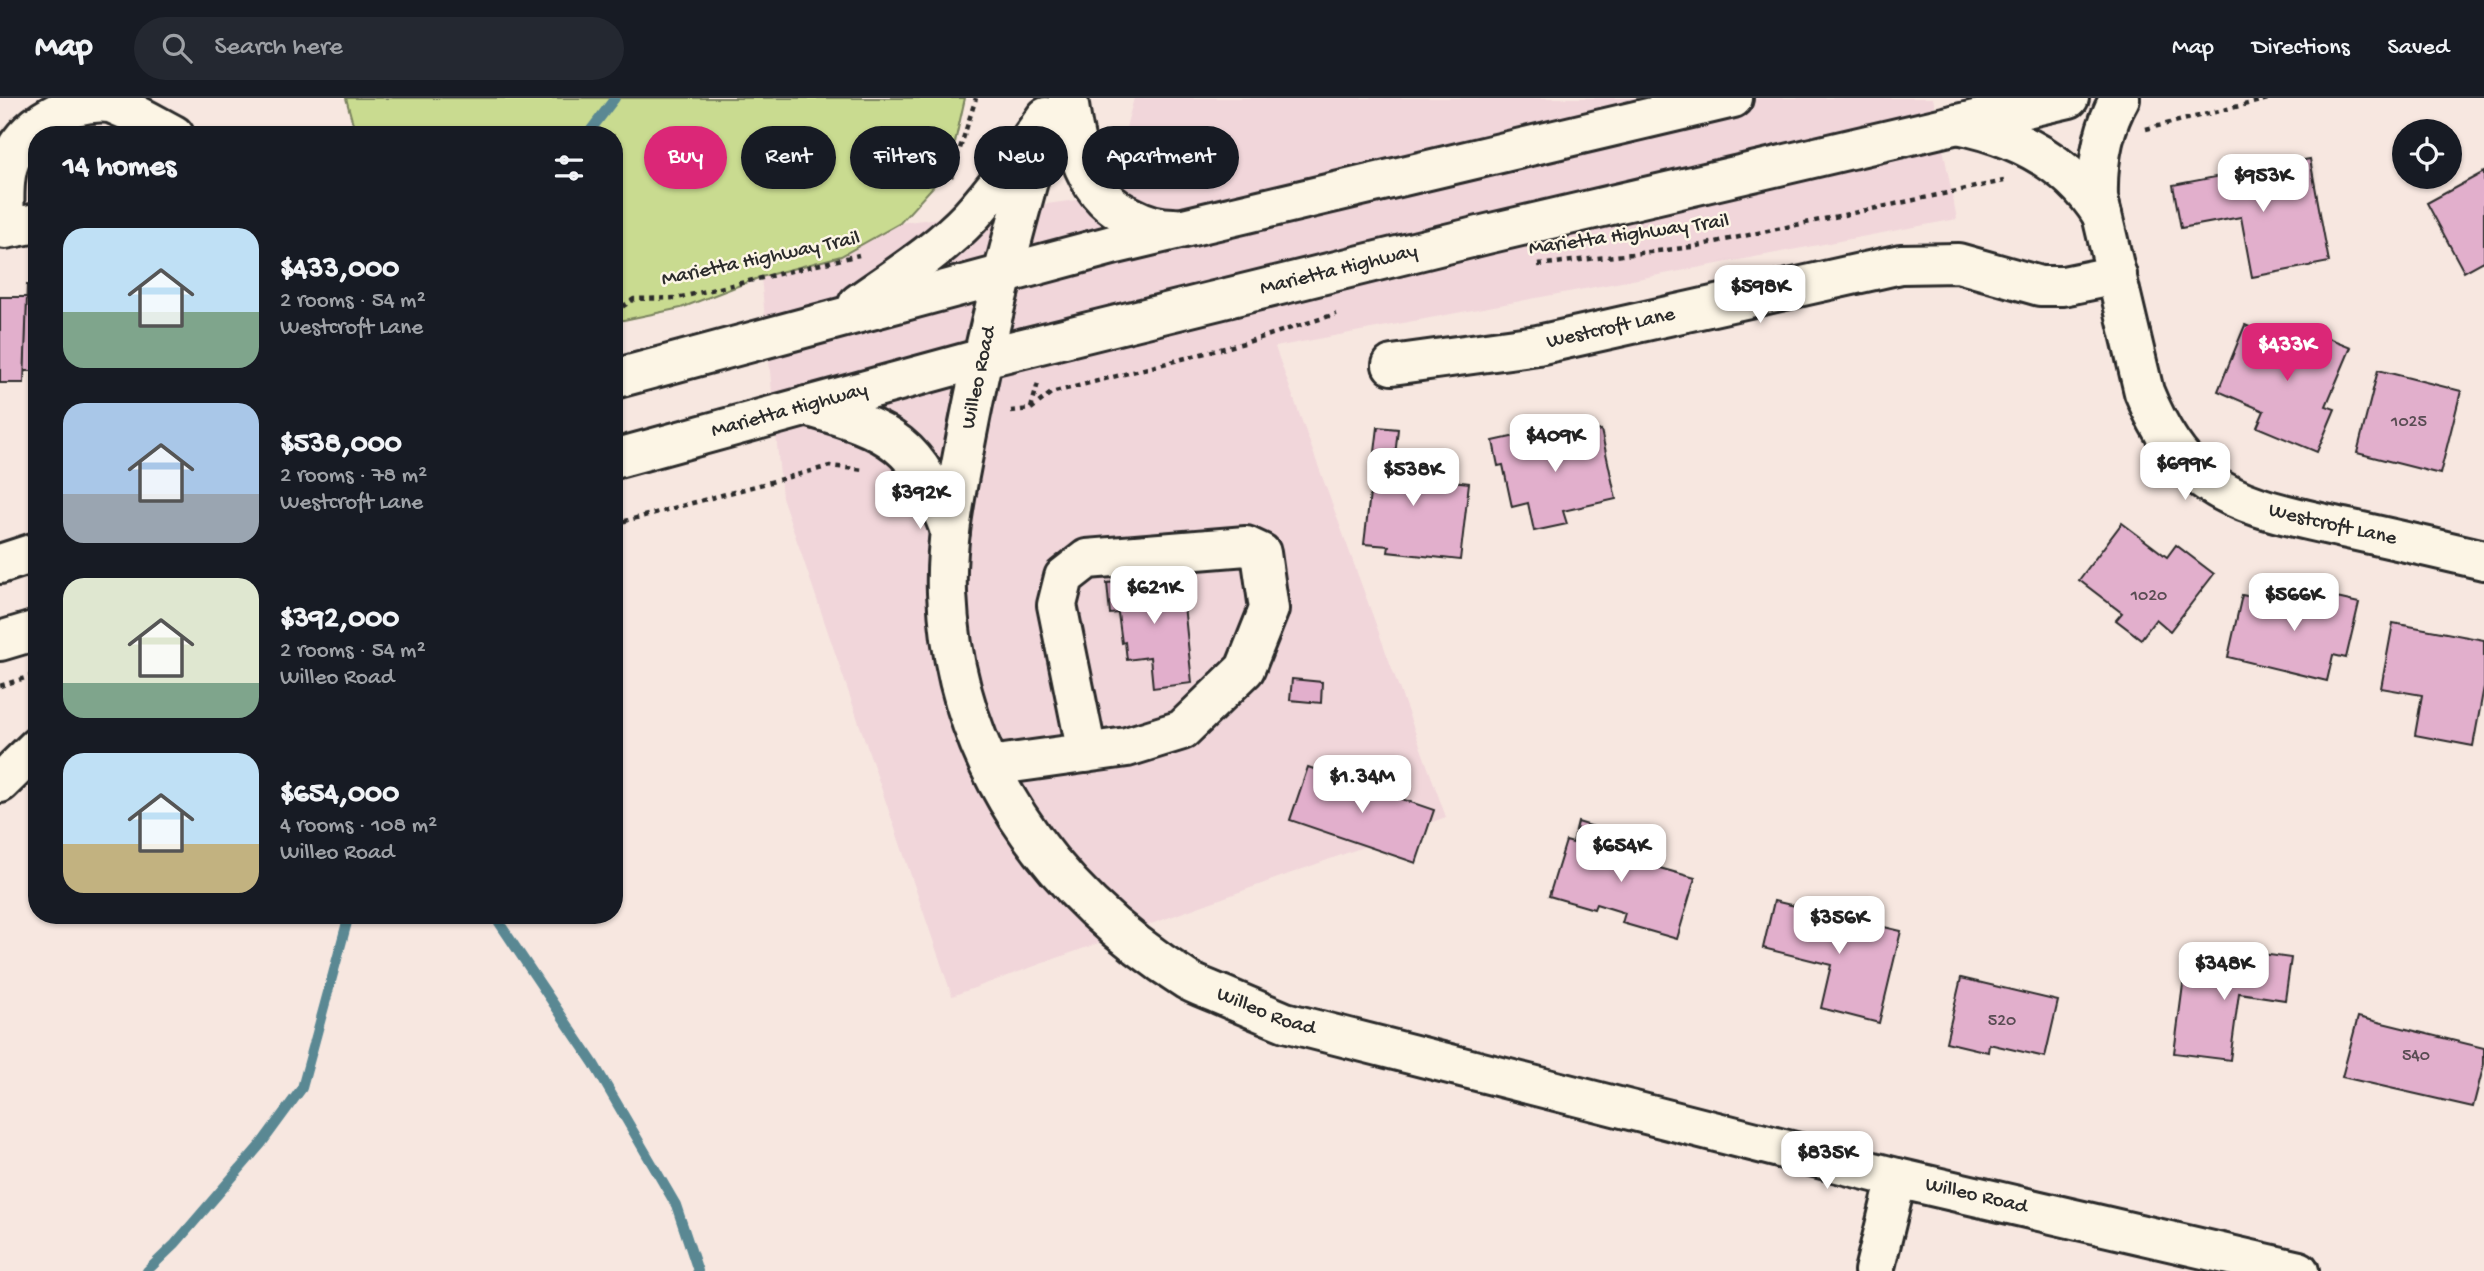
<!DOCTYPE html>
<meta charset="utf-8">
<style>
:root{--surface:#171b24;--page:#242831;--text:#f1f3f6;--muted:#9ea1a6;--line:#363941;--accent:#db2777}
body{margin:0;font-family:"Gochi Hand",sans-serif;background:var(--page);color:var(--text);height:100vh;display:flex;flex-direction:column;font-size:26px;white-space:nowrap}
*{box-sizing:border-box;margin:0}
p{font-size:23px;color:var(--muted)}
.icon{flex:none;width:38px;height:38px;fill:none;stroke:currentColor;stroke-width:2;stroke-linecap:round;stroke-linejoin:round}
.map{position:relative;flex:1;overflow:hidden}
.drawer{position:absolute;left:28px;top:28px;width:595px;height:798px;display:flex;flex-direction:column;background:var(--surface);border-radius:28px;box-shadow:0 2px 5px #0004}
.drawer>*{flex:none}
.top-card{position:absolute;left:644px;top:28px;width:665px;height:63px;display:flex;gap:14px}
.buttons{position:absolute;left:2392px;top:21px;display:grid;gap:14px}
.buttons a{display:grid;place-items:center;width:70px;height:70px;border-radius:50%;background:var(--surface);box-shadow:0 2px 5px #0004;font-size:35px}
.price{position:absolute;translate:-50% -60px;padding:0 16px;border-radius:14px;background:#fff;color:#222;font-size:23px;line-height:46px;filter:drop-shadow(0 2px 4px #0008)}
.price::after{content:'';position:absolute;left:50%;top:42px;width:21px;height:16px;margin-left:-10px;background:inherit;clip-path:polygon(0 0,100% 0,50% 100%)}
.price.selected{background:var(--accent);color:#fff}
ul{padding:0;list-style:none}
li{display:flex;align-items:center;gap:21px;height:175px;padding:0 35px}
li span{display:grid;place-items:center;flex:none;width:196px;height:140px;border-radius:21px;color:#555}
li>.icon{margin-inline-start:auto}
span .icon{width:84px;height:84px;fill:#fffc;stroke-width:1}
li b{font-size:30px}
h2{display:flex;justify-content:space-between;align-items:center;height:84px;padding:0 35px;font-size:30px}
.pill{padding:0 24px;border-radius:32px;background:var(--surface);box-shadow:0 2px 5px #0004;font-size:24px;line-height:63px}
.pill.selected{background:var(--accent);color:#fff}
header{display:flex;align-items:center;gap:42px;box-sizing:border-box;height:98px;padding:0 35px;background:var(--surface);border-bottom:2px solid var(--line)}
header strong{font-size:33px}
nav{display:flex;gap:38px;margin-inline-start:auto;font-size:24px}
.search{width:490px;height:63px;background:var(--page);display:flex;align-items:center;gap:18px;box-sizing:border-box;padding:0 24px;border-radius:38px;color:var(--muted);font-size:26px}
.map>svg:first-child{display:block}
</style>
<header>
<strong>Map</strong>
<div class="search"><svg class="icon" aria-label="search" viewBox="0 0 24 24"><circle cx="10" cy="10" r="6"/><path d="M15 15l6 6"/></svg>Search here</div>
<nav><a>Map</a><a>Directions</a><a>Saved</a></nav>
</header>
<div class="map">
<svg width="2484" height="1173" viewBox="0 0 2484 1173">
<rect width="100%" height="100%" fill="#f7e7e0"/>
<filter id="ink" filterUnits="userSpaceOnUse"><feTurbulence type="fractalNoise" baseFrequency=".0143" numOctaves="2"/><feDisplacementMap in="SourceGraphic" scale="14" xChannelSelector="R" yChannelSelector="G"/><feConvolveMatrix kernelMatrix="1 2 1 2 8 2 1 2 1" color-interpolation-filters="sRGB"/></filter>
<g filter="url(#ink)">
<path fill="#f1d6da" d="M 1134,0 L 1933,0 L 1957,121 L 1275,249 L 1446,719 L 952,898 L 782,399 L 761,179 L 841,158 L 900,125 L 1077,102 L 1122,44 Z"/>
<path fill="#c9db90" stroke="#7a835e" stroke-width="2" d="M 346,0 L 965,0 L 949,71 L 900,125 L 841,158 L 761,179 L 681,210 L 614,224 L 614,37 L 356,37 Z"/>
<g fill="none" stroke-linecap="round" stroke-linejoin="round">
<g stroke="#5a8893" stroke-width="10">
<path d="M 587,37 L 615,0"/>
<path d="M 494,817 L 594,966 L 676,1107 L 698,1173"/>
<path d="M 147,1173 L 175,1146 L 261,1046 L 302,990 L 349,817"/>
</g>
</g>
<g fill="#e2afcc" stroke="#2b2b2b" stroke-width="2">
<path d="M 2310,61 L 2329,164 L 2252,179 L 2241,119 L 2181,130 L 2173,87 Z"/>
<path d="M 2484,74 L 2484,163 L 2464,174 L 2427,105 Z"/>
<path d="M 27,187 L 37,187 L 37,273 L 24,273 Z"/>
<path d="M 0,199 L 27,199 L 24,285 L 0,285 Z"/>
<path d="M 2245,227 L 2300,251 L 2308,232 L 2351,249 L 2326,308 L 2335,311 L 2317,354 L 2257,329 L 2264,313 L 2218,293 Z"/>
<path d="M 2378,272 L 2461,293 L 2440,376 L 2357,355 Z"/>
<path d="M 1378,329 L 1398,331 L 1393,376 L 1469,385 L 1460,462 L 1388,454 L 1389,448 L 1364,446 Z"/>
<path d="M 1543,332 L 1545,345 L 1601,332 L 1616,401 L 1563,413 L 1567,426 L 1534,433 L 1528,405 L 1512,409 L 1503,367 L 1498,368 L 1493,343 Z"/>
<path d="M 2122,425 L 2167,459 L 2176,447 L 2214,476 L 2170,533 L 2156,521 L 2141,541 L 2116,522 L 2122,515 L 2079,482 Z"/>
<path d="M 1181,478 L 1192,585 L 1153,590 L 1150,559 L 1127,562 L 1125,544 L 1122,545 L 1118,515 L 1110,516 L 1107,485 Z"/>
<path d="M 2301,492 L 2359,505 L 2346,560 L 2333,557 L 2327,583 L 2228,559 L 2242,497 L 2297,509 Z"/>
<path d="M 2393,525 L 2484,542 L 2484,589 L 2473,648 L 2415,637 L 2422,597 L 2381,590 Z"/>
<path d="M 1292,581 L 1322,584 L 1321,605 L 1290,602 Z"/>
<path d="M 1308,669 L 1434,712 L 1416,765 L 1290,722 Z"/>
<path d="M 1578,724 L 1616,736 L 1610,756 L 1695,780 L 1677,841 L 1622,825 L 1625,815 L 1596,806 L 1594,811 L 1549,798 L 1566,743 L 1573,745 Z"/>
<path d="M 1774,803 L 1901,833 L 1879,925 L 1821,910 L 1831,867 L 1763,850 Z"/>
<path d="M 2248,854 L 2291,860 L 2285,902 L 2239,895 L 2230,962 L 2174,955 L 2186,864 L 2245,872 Z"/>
<path d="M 1961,880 L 2058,903 L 2045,959 L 1989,946 L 1988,954 L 1946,944 Z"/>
<path d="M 2358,919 L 2484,950 L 2484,966 L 2473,1009 L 2342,979 Z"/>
</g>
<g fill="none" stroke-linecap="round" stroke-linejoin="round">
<g stroke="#2b2b2b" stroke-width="44">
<g id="minor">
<path id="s1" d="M 2120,0 C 2102,31 2097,65 2098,100 L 2144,294 C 2157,326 2175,359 2203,381 C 2243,411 2296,419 2343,430 C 2390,440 2437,451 2484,462"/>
<path id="s2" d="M 1044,26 C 1015,128 987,231 967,336 C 957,389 945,441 947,495 C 954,662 1048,794 1187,882 C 1197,888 1210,892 1221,897 C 1242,906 1263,915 1285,924 L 1897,1080 L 2299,1173"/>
<path d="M 1957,26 C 2016,38 2070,65 2102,117"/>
<path d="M 37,125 L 5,131 C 5,113 3,94 6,77 C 12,33 66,0 110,5 C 132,13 153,26 174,37"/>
<path id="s3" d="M 1392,267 L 1538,247 L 1901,166 L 1958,165 L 2040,188 L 2063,188 L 2117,177"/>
<path d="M 990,668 L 1127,649 L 1182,632 L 1245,571 L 1269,511 L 1261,455 L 1246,448 L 1087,461 L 1064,479 L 1057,507 L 1087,655"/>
<path d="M 0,685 L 37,649"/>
<path d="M 1874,1173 L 1897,1080"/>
</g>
</g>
<g stroke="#2b2b2b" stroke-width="44">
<g id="highway">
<path d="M 1068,0 C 1074,47 1084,99 1132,119 C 1145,126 1158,130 1174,130"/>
<path d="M 858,206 C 896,179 938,153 970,119 C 998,88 1022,53 1046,19"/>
<path d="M 614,281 L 1116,146 L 1733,0"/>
<path d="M 806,308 C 893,333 918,345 950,433"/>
<path id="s4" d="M 614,361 L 983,260 L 1487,136 L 2069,0"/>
<path d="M 0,466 L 37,454"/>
<path d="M 0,543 L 37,532"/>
</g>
</g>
<g stroke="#2b2b2b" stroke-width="4.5" stroke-dasharray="5 5" stroke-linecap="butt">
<path d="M 2146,31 L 2272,0"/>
<path d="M 951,79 L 976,0"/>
<path d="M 1538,167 L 1692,149 L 2004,83"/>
<path d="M 614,214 L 634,201 L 677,200 L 859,157"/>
<path d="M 1031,310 L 1038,285"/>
<path d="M 1031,311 L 1051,295 L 1244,245 L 1336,216"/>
<path d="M 1011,313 L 1031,311"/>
<path d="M 614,426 L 830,368 L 864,372"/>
<path d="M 0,588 L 37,576"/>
</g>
<use href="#minor" stroke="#fcf5e5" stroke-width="38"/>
<use href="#highway" stroke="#fcf5e5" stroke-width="38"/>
</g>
</g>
<g text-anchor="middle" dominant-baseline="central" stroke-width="5" stroke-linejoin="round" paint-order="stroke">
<g font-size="18" fill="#594c53">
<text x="2409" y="324">1025</text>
<text x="2149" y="498">1020</text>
<text x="2002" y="923">520</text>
<text x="2416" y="958">540</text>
</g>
<g font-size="21" fill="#2b2b2b" stroke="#fcf5e5">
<text transform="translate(1629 138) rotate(-8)">Marietta Highway Trail</text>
<text transform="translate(761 162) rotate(-12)">Marietta Highway Trail</text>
<text stroke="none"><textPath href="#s4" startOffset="749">Marietta Highway</textPath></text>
<text stroke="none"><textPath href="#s3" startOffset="222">Westcroft Lane</textPath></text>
<text transform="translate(980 280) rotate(-78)">Willeo Road</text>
<text stroke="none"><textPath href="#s4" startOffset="182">Marietta Highway</textPath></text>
<text stroke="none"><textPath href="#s1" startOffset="548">Westcroft Lane</textPath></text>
<text stroke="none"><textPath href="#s2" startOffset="1040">Willeo Road</textPath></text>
<text stroke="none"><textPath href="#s2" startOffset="1774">Willeo Road</textPath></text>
</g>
</g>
</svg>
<div class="buttons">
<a><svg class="icon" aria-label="locate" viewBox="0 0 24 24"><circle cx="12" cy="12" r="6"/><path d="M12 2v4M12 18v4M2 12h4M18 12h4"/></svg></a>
</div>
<b class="price" style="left:2263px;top:116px">$953K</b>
<b class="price" style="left:1760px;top:227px">$598K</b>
<b class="price selected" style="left:2287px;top:285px">$433K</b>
<b class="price" style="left:1555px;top:376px">$409K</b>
<b class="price" style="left:2185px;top:404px">$699K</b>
<b class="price" style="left:1413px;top:410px">$538K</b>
<b class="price" style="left:920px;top:433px">$392K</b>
<b class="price" style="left:1154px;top:528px">$621K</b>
<b class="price" style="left:2294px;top:535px">$566K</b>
<b class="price" style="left:1362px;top:717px">$1.34M</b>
<b class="price" style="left:1621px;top:786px">$654K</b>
<b class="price" style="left:1839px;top:858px">$356K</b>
<b class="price" style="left:2224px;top:904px">$348K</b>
<b class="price" style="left:1827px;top:1093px">$835K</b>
<div class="top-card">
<a class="pill selected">Buy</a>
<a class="pill">Rent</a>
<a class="pill">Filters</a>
<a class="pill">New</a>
<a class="pill">Apartment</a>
</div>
<section class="drawer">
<h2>14 homes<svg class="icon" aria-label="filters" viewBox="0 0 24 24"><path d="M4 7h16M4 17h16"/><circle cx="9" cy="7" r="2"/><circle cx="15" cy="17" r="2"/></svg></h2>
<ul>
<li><span style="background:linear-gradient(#bfe0f5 60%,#7fa58c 0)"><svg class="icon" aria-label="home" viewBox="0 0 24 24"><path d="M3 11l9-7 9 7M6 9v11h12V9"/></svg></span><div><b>$433,000</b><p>2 rooms · 54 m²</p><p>Westcroft Lane</p></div></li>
<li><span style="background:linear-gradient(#a9c7e8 65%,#9aa5b1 0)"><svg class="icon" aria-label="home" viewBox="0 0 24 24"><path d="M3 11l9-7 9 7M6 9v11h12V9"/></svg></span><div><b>$538,000</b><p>2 rooms · 78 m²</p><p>Westcroft Lane</p></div></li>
<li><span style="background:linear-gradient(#dfe7d0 75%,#7fa58c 0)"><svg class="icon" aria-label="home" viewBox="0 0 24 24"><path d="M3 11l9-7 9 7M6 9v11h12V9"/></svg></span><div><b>$392,000</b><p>2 rooms · 54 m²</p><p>Willeo Road</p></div></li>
<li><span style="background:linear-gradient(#bfe0f5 65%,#c2b280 0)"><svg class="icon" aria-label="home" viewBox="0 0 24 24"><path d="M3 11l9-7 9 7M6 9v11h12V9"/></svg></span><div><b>$654,000</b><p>4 rooms · 108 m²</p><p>Willeo Road</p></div></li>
</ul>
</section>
</div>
